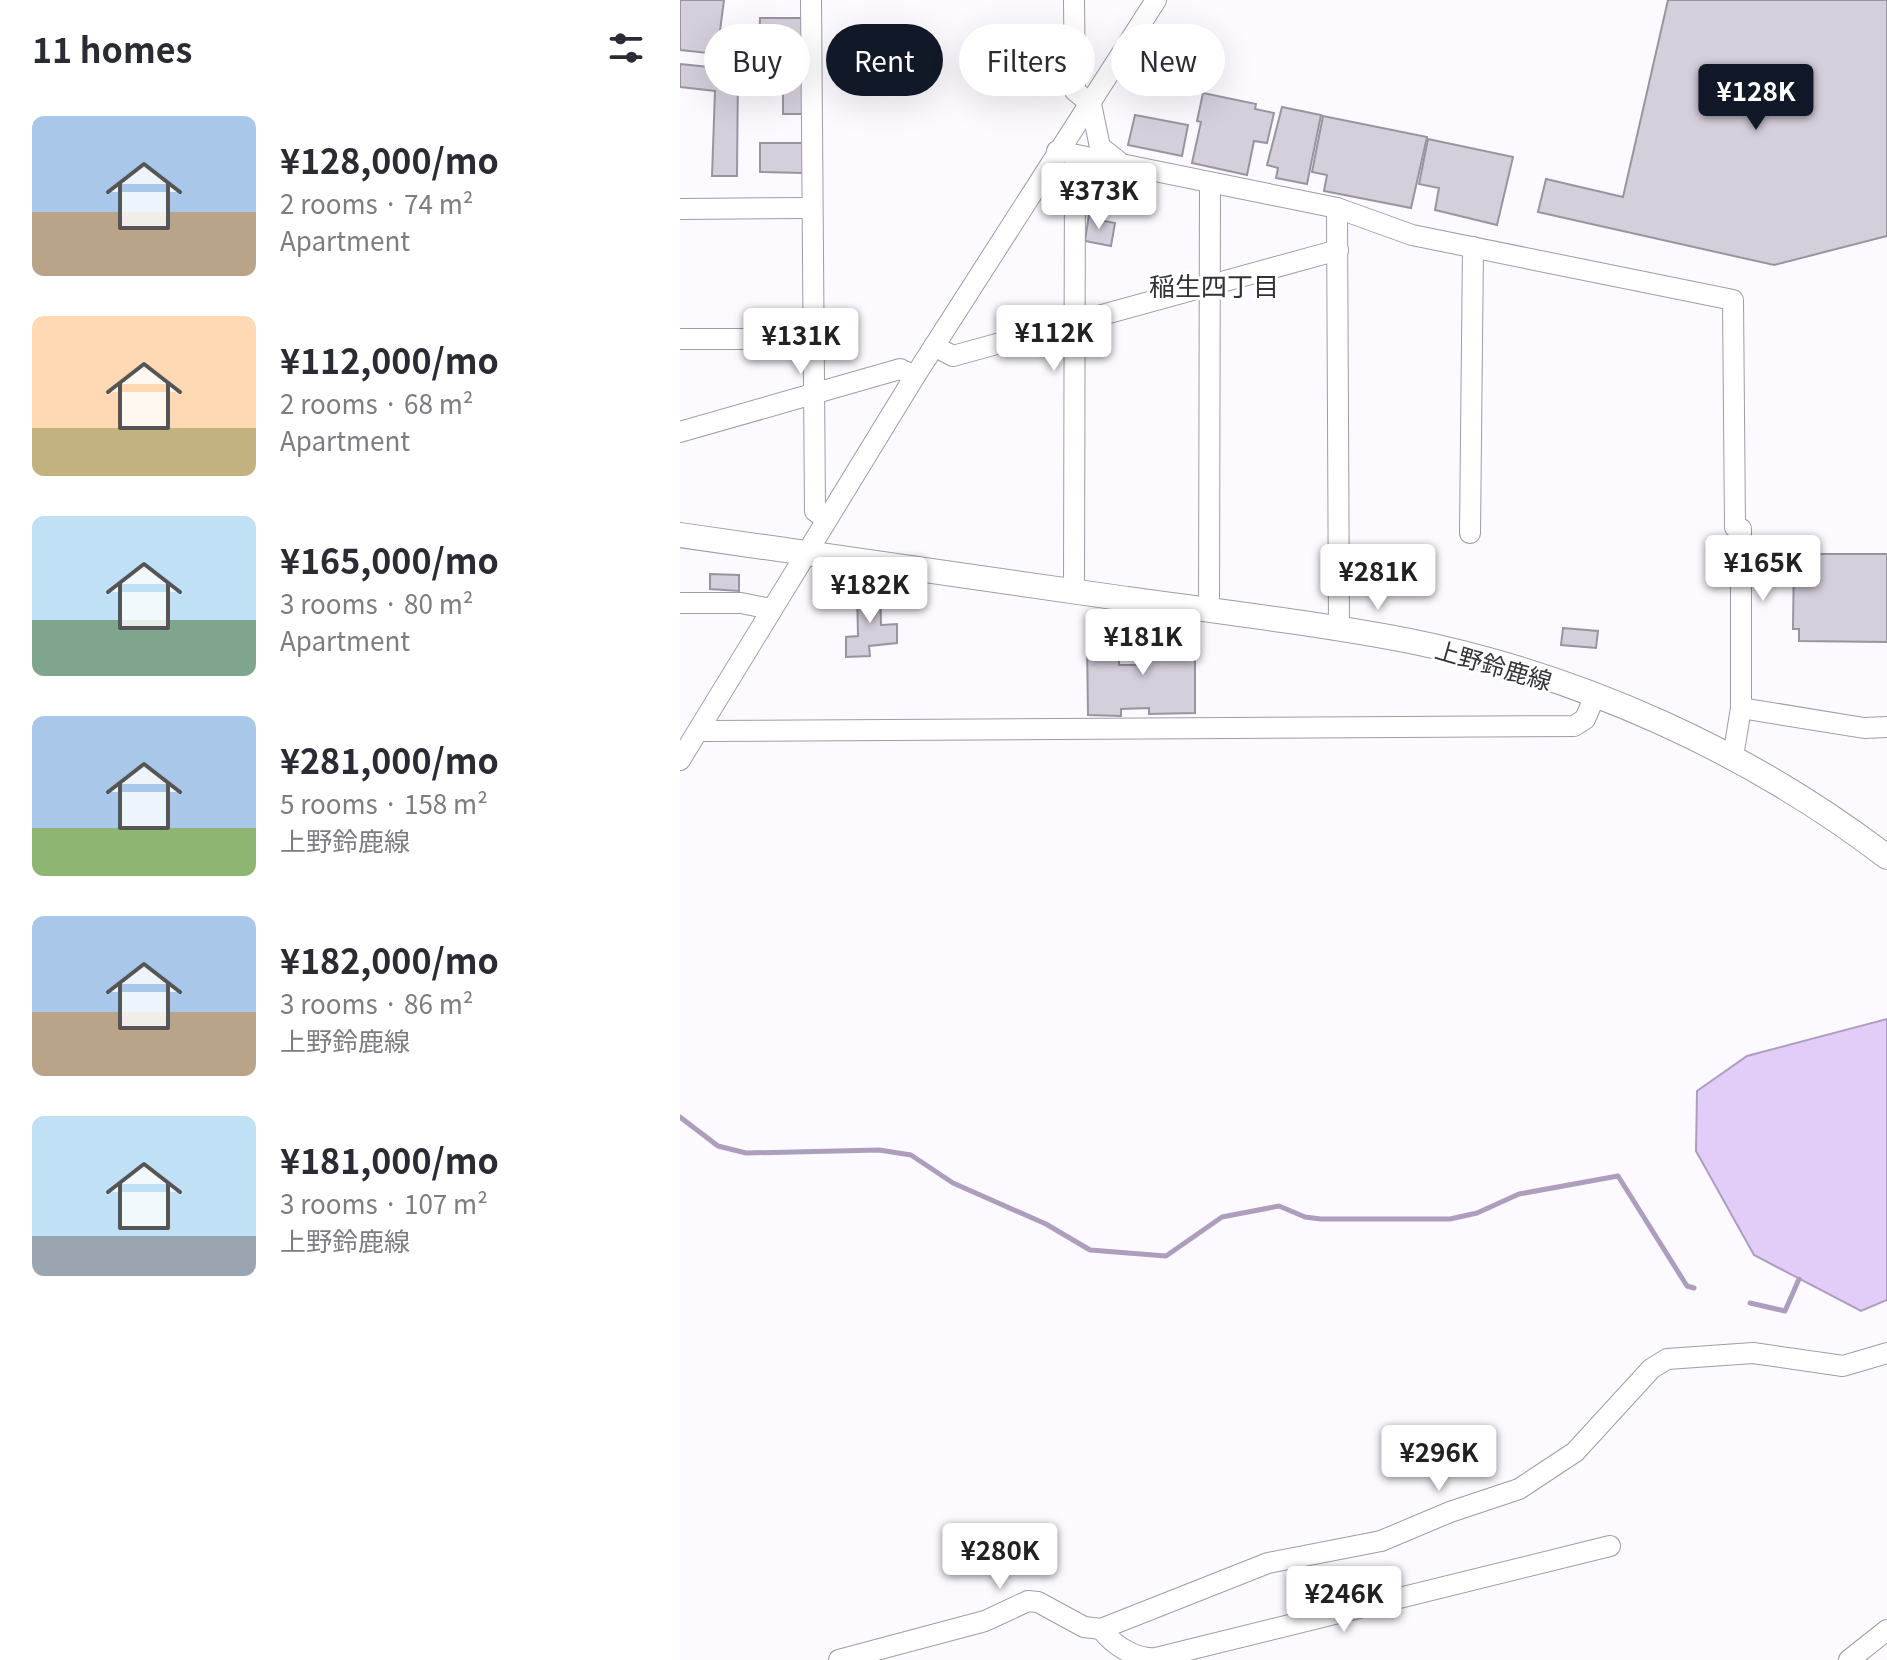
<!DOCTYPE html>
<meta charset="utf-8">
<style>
:root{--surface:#fff;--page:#f7f7f7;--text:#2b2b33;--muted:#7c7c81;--accent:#111827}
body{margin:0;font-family:Georgia,"Noto Sans JP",serif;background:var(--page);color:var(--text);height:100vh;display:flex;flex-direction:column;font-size:30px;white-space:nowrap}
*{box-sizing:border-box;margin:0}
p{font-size:26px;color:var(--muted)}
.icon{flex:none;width:44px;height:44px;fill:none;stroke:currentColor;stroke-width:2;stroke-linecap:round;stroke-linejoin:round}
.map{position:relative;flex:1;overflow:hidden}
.panel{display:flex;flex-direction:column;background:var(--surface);width:680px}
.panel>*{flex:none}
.banner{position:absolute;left:24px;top:24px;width:760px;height:72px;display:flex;gap:16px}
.price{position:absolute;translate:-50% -68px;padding:0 18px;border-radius:8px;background:#fff;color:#222;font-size:26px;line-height:52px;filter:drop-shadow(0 2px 4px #0008)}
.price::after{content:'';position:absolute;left:50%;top:48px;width:24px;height:18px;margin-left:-12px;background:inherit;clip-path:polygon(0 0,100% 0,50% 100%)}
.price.selected{background:var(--accent);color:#fff}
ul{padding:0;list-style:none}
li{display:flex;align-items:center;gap:24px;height:200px;padding:0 32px}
li span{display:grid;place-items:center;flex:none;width:224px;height:160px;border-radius:12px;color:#555}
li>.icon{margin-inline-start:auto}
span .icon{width:96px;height:96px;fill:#fffc;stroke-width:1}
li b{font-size:34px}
h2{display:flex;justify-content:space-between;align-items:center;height:96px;padding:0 32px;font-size:34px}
.pill{padding:0 28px;border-radius:36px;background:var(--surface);box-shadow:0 8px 32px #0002;font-size:28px;line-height:72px}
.pill.selected{background:var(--accent);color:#fff}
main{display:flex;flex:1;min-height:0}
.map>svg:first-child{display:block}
</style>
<main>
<section class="panel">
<h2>11 homes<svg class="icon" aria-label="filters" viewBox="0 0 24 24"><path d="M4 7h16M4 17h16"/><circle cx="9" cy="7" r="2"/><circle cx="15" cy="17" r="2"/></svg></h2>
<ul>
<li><span style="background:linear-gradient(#a9c7e8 60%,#b9a48a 0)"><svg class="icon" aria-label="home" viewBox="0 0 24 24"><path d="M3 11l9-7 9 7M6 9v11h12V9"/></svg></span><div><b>¥128,000/mo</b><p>2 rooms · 74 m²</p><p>Apartment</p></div></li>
<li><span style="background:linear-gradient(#ffd9b3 70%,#c2b280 0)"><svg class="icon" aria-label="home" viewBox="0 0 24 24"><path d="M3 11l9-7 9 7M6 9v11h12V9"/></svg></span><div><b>¥112,000/mo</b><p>2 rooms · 68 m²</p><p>Apartment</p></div></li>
<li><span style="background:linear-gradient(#bfe0f5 65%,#7fa58c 0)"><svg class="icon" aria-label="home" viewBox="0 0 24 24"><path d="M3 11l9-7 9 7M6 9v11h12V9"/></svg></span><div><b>¥165,000/mo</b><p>3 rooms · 80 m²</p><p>Apartment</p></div></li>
<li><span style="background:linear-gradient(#a9c7e8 70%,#8fb573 0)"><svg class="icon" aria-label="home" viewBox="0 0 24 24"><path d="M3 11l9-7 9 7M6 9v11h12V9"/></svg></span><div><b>¥281,000/mo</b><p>5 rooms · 158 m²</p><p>上野鈴鹿線</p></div></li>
<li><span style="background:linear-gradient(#a9c7e8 60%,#b9a48a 0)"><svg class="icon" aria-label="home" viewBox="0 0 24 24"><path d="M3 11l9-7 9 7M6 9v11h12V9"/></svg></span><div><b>¥182,000/mo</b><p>3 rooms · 86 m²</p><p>上野鈴鹿線</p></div></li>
<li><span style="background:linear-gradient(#bfe0f5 75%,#9aa5b1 0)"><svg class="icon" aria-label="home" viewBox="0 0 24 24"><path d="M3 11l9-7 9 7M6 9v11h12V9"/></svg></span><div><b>¥181,000/mo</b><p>3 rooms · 107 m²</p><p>上野鈴鹿線</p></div></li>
</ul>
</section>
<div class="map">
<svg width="1207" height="1660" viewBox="0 0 1207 1660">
<rect width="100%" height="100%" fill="#fcf9ff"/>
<path fill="#e1cdf8" stroke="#ad9ebe" stroke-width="2" d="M 1207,1019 L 1207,1300 L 1181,1311 L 1074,1255 L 1016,1151 L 1017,1091 L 1067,1056 Z"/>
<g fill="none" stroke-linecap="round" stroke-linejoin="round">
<g stroke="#ad9ebe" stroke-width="5">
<path d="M 0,1117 L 38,1146 L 66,1153 L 199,1150 L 231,1155 L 273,1183 L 366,1224 L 410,1250 L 486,1256 L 542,1217 L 599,1206 L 625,1217 L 641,1219 L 770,1219 L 797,1213 L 839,1194 L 938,1176 L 1007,1286 L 1014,1288"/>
<path d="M 1070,1303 L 1105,1311 L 1119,1279"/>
</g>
</g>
<g fill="#d5cfdc" stroke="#9a94a1" stroke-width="2">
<path d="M 0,0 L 44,0 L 37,54 L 0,50 Z"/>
<path d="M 988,0 L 1207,0 L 1207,236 L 1094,265 L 858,212 L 866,179 L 943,197 Z"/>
<path d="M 80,18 L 123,18 L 123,114 L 103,114 L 103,45 L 79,44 Z"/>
<path d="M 0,64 L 58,70 L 57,176 L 32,176 L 35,91 L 0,87 Z"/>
<path d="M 523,93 L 576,104 L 575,109 L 594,113 L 587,143 L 574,141 L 567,175 L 512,163 L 521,122 L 517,121 Z"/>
<path d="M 602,107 L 641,115 L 627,184 L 596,178 L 598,168 L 587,165 Z"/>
<path d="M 455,115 L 508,125 L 502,156 L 448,145 Z"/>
<path d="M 643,116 L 747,137 L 731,208 L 644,191 L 647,175 L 632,172 Z"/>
<path d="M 748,139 L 833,157 L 817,225 L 755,210 L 759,188 L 739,184 Z"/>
<path d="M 80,143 L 124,143 L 123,173 L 80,172 Z"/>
<path d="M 409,214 L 420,215 L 419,220 L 435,223 L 431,246 L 405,241 Z"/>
<path d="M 1114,554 L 1207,554 L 1207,642 L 1119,641 L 1119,629 L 1113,629 Z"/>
<path d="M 30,574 L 59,575 L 59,591 L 30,589 Z"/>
<path d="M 177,588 L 200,588 L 201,625 L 217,624 L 217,643 L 189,646 L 190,656 L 166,657 L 166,637 L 178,636 Z"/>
<path d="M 883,628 L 918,631 L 916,648 L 881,645 Z"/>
<path d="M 482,630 L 515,630 L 515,713 L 469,714 L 469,708 L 441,709 L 441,716 L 408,715 L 407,639 L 439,639 L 439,665 L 463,665 L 463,651 L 482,650 Z"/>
</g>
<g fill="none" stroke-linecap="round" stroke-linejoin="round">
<g stroke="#a19ba8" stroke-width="22">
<g id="minor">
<path d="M 131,0 L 135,511 L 146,519"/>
<path d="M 394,0 L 395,91 L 411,104 L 420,147 L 438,161"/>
<path d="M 377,151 L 657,208 L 732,235 L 1053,300 L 1055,527 L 1061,529 L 1061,708"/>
<path d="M 657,208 L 659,629"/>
<path d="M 0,209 L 131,208"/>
<path d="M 0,339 L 133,339"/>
<path d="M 254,346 L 273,356 L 658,250"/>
<path d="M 0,432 L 220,369 L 235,376"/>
<path d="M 790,533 L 793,247"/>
<path d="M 394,592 L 395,155"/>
<path d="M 0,603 L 61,603 L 91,609"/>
<path d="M 529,611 L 530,183"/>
<path d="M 19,731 L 894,726 L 905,719 L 915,696"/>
<path d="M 1053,757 L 1061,708 L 1184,728 L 1207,727"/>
<path d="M 0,760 L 235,376 L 476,0"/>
<path d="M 421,1629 C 433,1645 456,1660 476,1658 L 930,1546"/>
<path d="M 159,1660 L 305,1621 L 348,1601 L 358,1602 L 404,1627 L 421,1629 L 588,1563 L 701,1541 L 770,1512 L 839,1489 L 895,1452 L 971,1369 L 987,1359 L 1073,1353 L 1163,1366 L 1207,1353"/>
<path d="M 1169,1660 L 1207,1630"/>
</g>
</g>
<g stroke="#a19ba8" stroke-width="26">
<path id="major" d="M 0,535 C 149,557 298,578 447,599 C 541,612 637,623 730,641 C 902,676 1068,751 1207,857"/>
</g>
<use href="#minor" stroke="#fff" stroke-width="20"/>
<use href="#major" stroke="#fff" stroke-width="24"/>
</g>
<g text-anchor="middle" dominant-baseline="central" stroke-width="6" stroke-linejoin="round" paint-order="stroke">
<g font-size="24" fill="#353237" stroke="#fff">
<text transform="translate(814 664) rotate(16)">上野鈴鹿線</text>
</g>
<g font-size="26" fill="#353237" stroke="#fff">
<text x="534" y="284">稲生四丁目</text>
</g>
</g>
</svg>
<b class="price selected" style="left:1076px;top:132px">¥128K</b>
<b class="price" style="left:419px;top:231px">¥373K</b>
<b class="price" style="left:374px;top:373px">¥112K</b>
<b class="price" style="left:121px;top:376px">¥131K</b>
<b class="price" style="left:1083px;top:603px">¥165K</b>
<b class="price" style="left:698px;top:612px">¥281K</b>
<b class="price" style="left:190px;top:625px">¥182K</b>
<b class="price" style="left:463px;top:677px">¥181K</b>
<b class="price" style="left:759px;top:1493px">¥296K</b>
<b class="price" style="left:320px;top:1591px">¥280K</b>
<b class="price" style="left:664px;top:1634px">¥246K</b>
<div class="banner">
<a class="pill">Buy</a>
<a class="pill selected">Rent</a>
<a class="pill">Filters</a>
<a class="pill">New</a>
</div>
</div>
</main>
